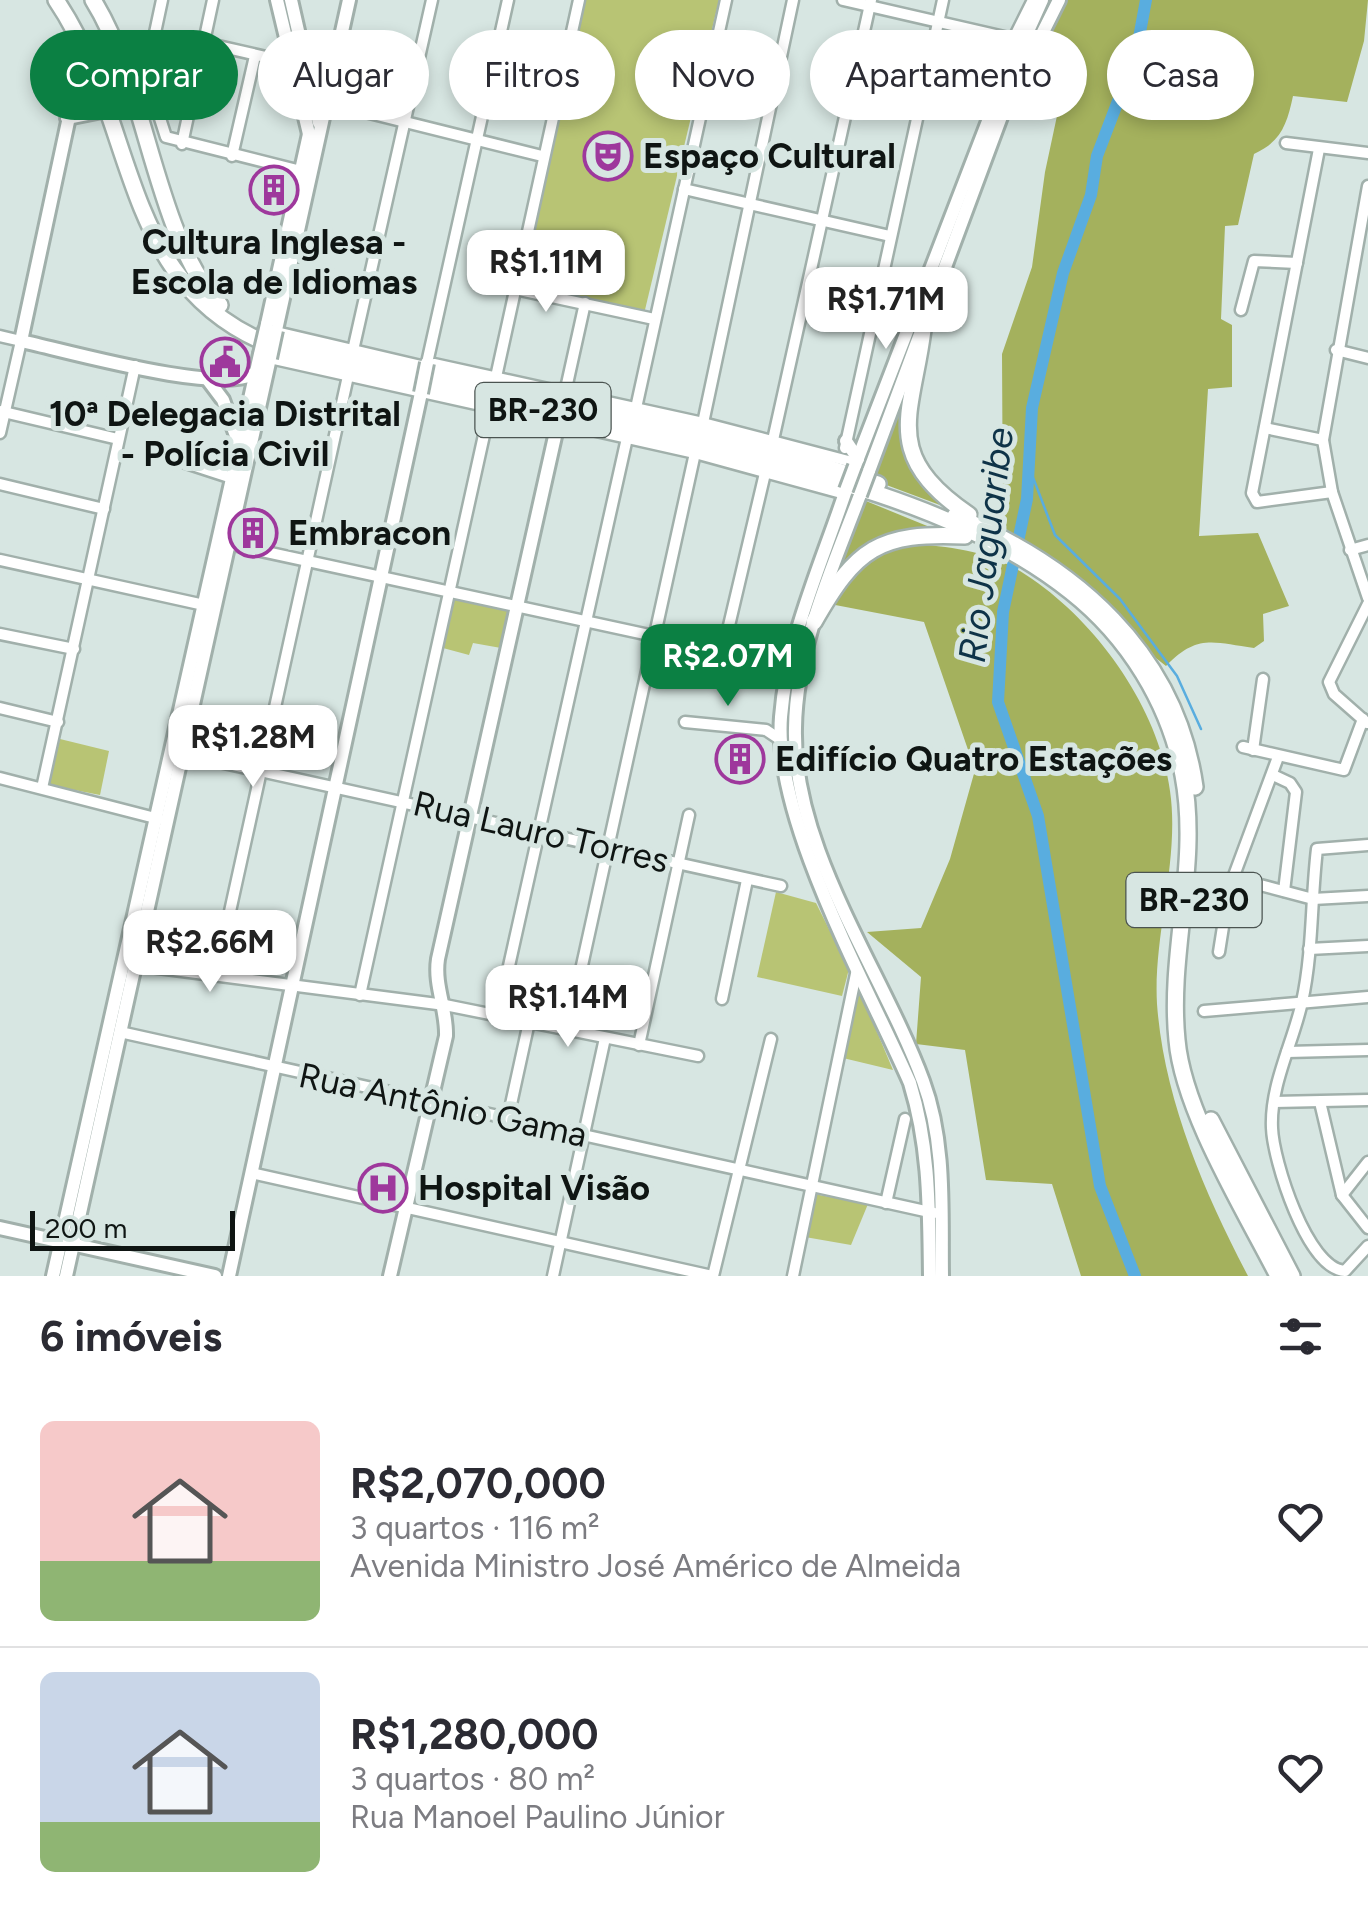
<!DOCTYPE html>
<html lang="pt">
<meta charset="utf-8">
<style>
:root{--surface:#fff;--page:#f7f7f7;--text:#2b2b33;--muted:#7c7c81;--line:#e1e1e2;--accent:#0b8043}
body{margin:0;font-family:Figtree,sans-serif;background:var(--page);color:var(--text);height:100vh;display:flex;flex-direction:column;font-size:38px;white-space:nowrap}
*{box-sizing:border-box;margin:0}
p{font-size:32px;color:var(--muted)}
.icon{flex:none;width:55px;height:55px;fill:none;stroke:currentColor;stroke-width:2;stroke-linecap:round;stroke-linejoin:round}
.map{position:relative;height:1276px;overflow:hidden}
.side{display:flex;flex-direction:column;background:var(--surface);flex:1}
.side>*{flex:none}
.hud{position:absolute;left:30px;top:30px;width:1310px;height:90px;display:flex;gap:20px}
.scale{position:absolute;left:30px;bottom:25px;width:205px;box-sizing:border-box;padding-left:10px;border:5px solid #0f1513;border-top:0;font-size:28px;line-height:35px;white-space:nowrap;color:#0f1513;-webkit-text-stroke:8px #d7e6e2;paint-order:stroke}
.price{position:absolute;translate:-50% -85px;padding:0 22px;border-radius:20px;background:#fff;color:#222;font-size:32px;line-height:65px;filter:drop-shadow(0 2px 5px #0008)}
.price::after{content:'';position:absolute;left:50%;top:60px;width:30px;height:22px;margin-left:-15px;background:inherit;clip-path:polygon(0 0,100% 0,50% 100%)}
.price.selected{background:var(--accent);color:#fff}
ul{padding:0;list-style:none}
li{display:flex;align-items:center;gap:30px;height:250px;padding:0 40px}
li+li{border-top:2px solid var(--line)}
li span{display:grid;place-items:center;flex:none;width:280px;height:200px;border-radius:15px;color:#555}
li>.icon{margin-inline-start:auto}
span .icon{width:120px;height:120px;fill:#fffc;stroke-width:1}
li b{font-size:42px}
h2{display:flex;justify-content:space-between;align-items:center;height:120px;padding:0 40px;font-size:42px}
.pill{padding:0 35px;border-radius:45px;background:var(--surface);box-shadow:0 5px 15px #0003;font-size:35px;line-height:90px}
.pill.selected{background:var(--accent);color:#fff}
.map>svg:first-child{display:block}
</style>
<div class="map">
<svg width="1368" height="1276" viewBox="0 0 1368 1276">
<rect width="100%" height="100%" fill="#d7e6e2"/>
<g fill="#b8c474">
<path d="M 582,0 L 719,0 L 644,314 L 517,286 Z"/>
<path d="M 454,599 L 509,610 L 501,648 L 473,643 L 469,655 L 443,648 Z"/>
<path d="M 60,739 L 109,751 L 100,795 L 49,785 Z"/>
<path d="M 776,892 L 816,903 L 849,969 L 842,996 L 757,977 Z"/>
<path d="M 859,989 L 893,1070 L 843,1058 Z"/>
<path d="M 814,1194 L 868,1204 L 851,1245 L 805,1237 Z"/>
</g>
<g fill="#a4b15d">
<path d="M 1065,0 L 1368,0 L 1364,41 L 1347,102 L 1293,96 C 1287,124 1281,142 1254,154 L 1238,225 L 1225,226 L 1221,319 L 1232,325 L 1232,387 L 1208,389 L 1199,536 L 1258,533 L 1289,606 L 1263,614 L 1264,641 L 1254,648 C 1212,642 1197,634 1166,666 L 1003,538 L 1002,354 L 1032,267 L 1045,172 L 1067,69 L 1044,47 Z"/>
<path d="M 898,408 C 900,451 913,472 940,505 L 873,480 Z"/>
<path d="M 866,501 L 937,530 L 880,538 L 835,581 Z"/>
<path d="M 911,544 C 948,546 987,551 1020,571 C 1093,616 1158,705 1170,791 C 1180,859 1153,936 1157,1004 C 1164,1099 1204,1192 1248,1276 L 1081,1276 L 1052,1184 L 986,1180 L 965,1050 L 916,1044 L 921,977 L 867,932 L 921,928 L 950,859 L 975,770 L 924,622 L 830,604 C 850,572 874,552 911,544 Z"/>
</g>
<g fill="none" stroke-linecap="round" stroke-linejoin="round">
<path stroke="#59addf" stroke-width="2.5" d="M 1029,467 L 1055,535 L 1120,599 L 1177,676 L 1201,729"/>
<path stroke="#59addf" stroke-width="12" d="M 1135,1276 L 1100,1186 L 1038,816 L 998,702 L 1003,612 L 1027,499 L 1032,408 L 1063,273 L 1091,195 L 1097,156 L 1136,54 L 1146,0"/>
<g stroke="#a1b0ab" stroke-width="15">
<g id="minor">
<path d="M 162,0 L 146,75 L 166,137 L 301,171"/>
<path d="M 843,0 L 1030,43"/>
<path d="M 1014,38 L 1033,0"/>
<path d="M 205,43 L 292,63"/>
<path d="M 325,102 L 542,156"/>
<path d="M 987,109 L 999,77 L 1008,73"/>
<path d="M 1286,143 L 1368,153"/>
<path d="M 182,144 L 213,0"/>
<path d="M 1319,149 L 1252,493 L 1257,502 L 1332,492"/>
<path d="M 232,156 L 255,56"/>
<path d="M 1368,186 L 1323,440 L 1332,492 L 1368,598"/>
<path d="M 684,189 L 890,236"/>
<path d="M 515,289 L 654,319"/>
<path d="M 1241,310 L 1254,261 L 1297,263"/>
<path d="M 0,336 L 21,341 L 0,433"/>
<path d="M 354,346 L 432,0"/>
<path d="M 1336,350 L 1368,358"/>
<path d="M 270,358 L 695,453 L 845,494"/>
<path d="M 427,363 L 508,0"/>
<path d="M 434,364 L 703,423 L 856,463"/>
<path d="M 496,377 L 579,0"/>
<path d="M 565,393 L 585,303"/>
<path d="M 636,408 L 726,0"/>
<path d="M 0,411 L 118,439"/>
<path d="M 703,423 L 793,0"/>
<path d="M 1265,428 L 1323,440"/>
<path d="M 773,440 L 871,0"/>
<path d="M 845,448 L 943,0"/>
<path d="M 186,463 L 232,478"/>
<path d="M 0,484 L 104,509"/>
<path d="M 224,543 L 788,665"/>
<path d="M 1350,550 L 1368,545"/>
<path d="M 0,560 L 204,605"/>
<path d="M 0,634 L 74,649"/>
<path d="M 723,651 L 766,469"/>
<path d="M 0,708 L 58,722"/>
<path d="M 685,722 L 766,730 L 781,740"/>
<path d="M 1367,723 L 1334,694 L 1329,682 L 1368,604"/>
<path d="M 1243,747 L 1344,770 L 1363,719"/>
<path d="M 1253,750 L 1263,679"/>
<path d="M 183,754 L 781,886"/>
<path d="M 1273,775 L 1290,783 L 1296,792 L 1284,891"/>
<path d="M 0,778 L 159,819"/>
<path d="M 42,788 L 135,366"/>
<path d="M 1368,845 L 1317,849 C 1311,899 1313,952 1302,1002 C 1293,1043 1270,1085 1272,1128 C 1273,1160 1307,1269 1345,1271 L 1368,1246"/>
<path d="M 1234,878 L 1313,899 L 1368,896"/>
<path d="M 1309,949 L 1368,946"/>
<path d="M 1219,952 L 1229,889 L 1278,757"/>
<path d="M 135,965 L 445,1005 L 698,1056"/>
<path d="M 216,975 L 348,376"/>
<path d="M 360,995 L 490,408"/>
<path d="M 722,999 L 747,880"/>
<path d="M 1204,1011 L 1368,997"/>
<path d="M 498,1015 L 627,438"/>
<path d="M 568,1029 L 695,453"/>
<path d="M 120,1032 L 934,1213"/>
<path d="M 639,1045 L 689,815"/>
<path d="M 1287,1052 L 1368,1050"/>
<path d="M 1274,1102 L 1368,1100"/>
<path d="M 1320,1102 L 1342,1195 L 1368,1228"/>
<path d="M 508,1118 L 529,1022"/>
<path d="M 251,1173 L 712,1276"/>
<path d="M 1342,1195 L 1368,1162"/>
<path d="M 886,1203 L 905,1119"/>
<path d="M 553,1276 L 605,1038"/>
<path d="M 713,1276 L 771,1039"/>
<path d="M 793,1276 L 857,969"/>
</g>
</g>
<g stroke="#a1b0ab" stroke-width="18">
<g id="major">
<path d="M 277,0 L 309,134"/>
<path d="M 291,0 L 319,123"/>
<path d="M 84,47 L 21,341 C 63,350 228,397 256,372"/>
<path d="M 67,118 L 107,110"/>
<path d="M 267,324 L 309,134"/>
<path d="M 276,330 L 349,0"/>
<path d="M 208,380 L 223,400 L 239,444"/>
<path d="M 846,441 L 858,459"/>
<path d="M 855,466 L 992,111 L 1042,0"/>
<path d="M 869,471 L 1002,114 L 1059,0"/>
<path d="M 846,490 C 821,565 787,638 781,717 C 773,819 868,987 910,1083 C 930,1148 929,1209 930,1276"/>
<path d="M 860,495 C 832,569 796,648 795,728 C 792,849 882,970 923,1081 C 946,1143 941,1211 942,1276"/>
<path d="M 0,1228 L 215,1276"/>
<path d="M 53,1276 L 260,354"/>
<path d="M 66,1276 L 270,358"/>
<path d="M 229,1276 L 421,393"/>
<path d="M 390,1276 L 446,1036 C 447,1009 434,986 438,959 L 558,423"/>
</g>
</g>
<g stroke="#a1b0ab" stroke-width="20">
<g id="highway">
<path d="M 56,0 C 143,128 115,302 297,354 C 412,381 526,406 641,432 C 779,464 958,501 1071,592 C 1128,637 1169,703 1183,775 C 1200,864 1168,951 1177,1040 C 1183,1111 1245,1211 1278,1276"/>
<path d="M 93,0 C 148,88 154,235 220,305"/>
<path d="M 923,330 C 912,416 880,454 969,515"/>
<path d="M 265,332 L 793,456 L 878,484"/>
<path d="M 955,516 C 1075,566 1176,652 1195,787"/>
<path d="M 814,622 C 856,548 879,532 965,536"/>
<path d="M 1211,1120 L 1292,1276"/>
</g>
</g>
<use href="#minor" stroke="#fff" stroke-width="10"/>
<use href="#major" stroke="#fff" stroke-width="12"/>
<use href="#highway" stroke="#fff" stroke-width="15"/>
<g stroke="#a1b0ab" stroke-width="15" stroke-linecap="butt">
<path id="minor-bridge" d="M 558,423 L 565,393"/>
</g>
<g stroke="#a1b0ab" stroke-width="18" stroke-linecap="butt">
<g id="major-bridge">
<path d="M 260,354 L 267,324"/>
<path d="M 270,358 L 276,330"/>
<path d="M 421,393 L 427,363"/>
<path d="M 846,490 L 855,466"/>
<path d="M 860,495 L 869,471"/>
</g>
</g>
<use href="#minor-bridge" stroke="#fff" stroke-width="10"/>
<use href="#major-bridge" stroke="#fff" stroke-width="12"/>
</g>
<defs>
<g id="theatre-ring" transform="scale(2.5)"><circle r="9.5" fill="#d7e6e2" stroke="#9e389c" stroke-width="1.5"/><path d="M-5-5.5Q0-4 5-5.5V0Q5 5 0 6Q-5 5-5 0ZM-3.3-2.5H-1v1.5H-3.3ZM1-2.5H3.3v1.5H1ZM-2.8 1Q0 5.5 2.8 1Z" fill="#9e389c"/></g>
<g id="building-ring" transform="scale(2.5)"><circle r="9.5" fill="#d7e6e2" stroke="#9e389c" stroke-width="1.5"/><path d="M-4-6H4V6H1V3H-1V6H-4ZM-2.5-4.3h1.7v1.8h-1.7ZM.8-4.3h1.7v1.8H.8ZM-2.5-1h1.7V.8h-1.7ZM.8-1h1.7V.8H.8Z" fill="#9e389c"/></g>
<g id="civic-ring" transform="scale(2.5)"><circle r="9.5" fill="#d7e6e2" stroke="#9e389c" stroke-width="1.5"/><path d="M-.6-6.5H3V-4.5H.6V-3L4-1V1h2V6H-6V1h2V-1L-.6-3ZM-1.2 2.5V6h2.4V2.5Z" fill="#9e389c"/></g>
<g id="hospital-ring" transform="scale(2.5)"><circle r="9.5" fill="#d7e6e2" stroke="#9e389c" stroke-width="1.5"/><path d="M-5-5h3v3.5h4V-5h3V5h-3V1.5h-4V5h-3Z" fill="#9e389c"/></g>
</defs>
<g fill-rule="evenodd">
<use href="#theatre-ring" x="608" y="156"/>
<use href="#building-ring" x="274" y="190"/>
<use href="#civic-ring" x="225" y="362"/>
<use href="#building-ring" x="253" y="533"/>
<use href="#building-ring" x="740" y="759"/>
<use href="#hospital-ring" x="383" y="1188"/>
</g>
<g text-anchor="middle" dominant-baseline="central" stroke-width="10" stroke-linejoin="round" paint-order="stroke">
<g fill="#d7e6e2" stroke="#4b5451" stroke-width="2.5">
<rect x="475.5" y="383" width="135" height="54" rx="8"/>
<rect x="1126.5" y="873" width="135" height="54" rx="8"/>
</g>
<g font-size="32" font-weight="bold" fill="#0f1513">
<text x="543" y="410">BR-230</text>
<text x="1194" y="900">BR-230</text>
</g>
<g font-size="35" font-weight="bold" fill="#0f1513" stroke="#d7e6e2" text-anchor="start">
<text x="643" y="156">Espaço Cultural</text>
<text x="274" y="242" text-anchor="middle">Cultura Inglesa -<tspan x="274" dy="40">Escola de Idiomas</tspan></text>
<text x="225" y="414" text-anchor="middle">10ª Delegacia Distrital<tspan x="225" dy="40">- Polícia Civil</tspan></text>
<text x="288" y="533">Embracon</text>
<text x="775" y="759">Edifício Quatro Estações</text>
<text x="418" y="1188">Hospital Visão</text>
</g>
<g font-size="35" fill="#0f1513" stroke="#d7e6e2">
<text transform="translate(541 832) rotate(13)">Rua Lauro Torres</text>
<text transform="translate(443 1105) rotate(12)">Rua Antônio Gama</text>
</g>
<g font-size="38" font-style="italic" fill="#0e3348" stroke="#d7e6e2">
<text transform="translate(986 545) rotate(-83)">Rio Jaguaribe</text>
</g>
</g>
</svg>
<div class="scale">200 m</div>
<b class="price" style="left:546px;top:315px">R$1.11M</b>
<b class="price" style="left:886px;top:352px">R$1.71M</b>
<b class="price selected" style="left:728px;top:709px">R$2.07M</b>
<b class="price" style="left:253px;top:790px">R$1.28M</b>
<b class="price" style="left:210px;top:995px">R$2.66M</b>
<b class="price" style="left:568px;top:1050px">R$1.14M</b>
<div class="hud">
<a class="pill selected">Comprar</a>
<a class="pill">Alugar</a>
<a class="pill">Filtros</a>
<a class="pill">Novo</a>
<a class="pill">Apartamento</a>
<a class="pill">Casa</a>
</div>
</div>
<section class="side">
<h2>6 imóveis<svg class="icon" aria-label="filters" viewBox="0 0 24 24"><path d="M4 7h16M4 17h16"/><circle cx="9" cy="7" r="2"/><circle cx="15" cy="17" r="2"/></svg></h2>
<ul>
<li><span style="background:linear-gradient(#f6c9c9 70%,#8fb573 0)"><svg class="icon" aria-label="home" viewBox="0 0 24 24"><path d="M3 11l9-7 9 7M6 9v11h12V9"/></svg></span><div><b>R$2,070,000</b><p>3 quartos · 116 m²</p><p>Avenida Ministro José Américo de Almeida</p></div><svg class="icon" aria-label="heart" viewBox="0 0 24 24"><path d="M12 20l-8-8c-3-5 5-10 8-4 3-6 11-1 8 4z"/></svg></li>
<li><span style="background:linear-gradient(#c9d6e8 75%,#8fb573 0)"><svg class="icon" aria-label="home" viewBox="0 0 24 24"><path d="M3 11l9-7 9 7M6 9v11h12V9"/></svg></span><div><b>R$1,280,000</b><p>3 quartos · 80 m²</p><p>Rua Manoel Paulino Júnior</p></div><svg class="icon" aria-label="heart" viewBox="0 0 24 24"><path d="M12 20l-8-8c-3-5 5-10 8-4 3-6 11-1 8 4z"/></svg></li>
</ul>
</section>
